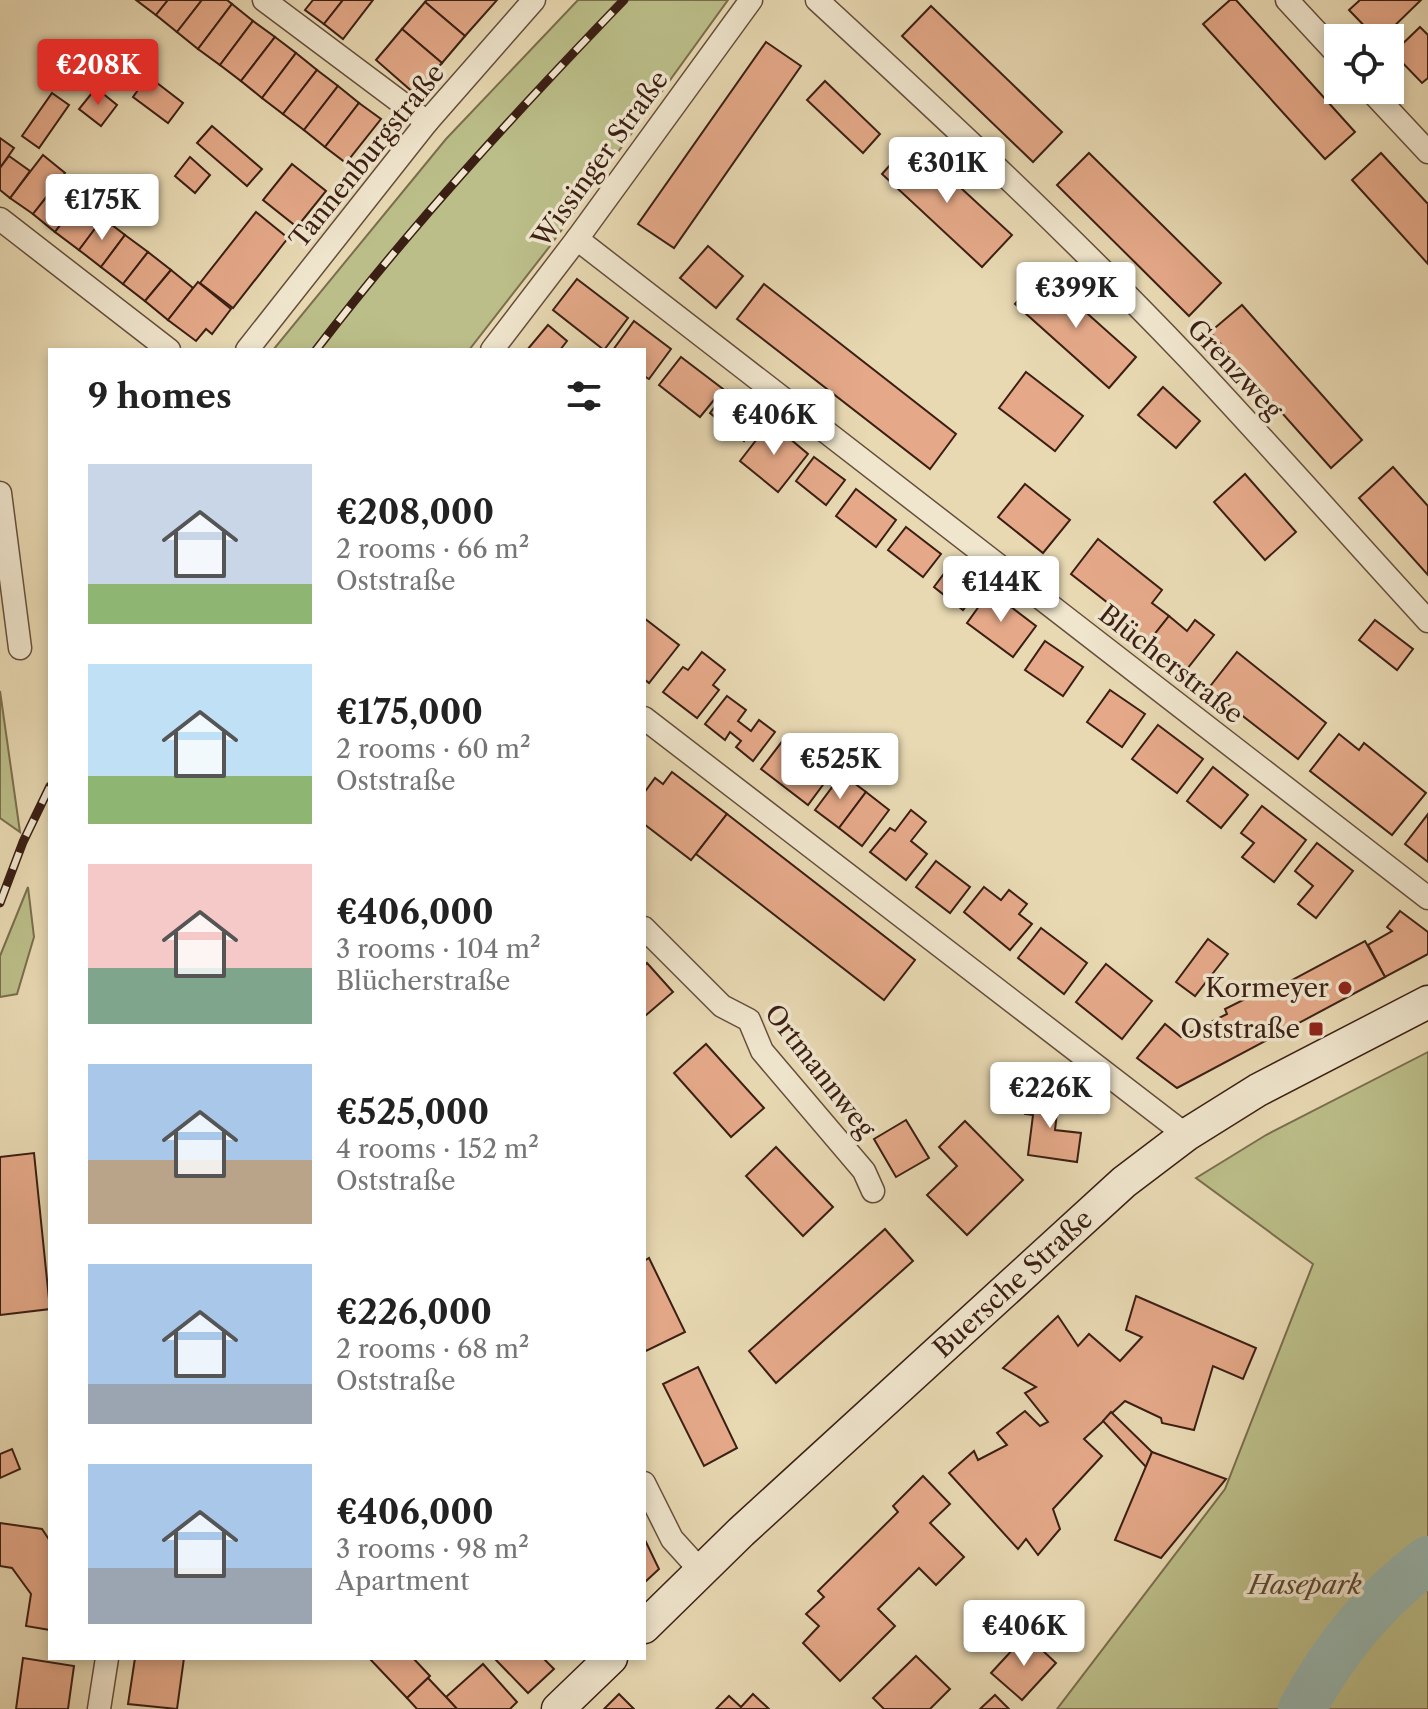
<!DOCTYPE html>
<meta charset="utf-8">
<style>
:root{--surface:#fff;--page:#f6f6f6;--text:#222;--muted:#767676;--accent:#d93025}
body{margin:0;font-family:"Libre Caslon Text",serif;background:var(--page);color:var(--text);height:100vh;display:flex;flex-direction:column;font-size:30px;white-space:nowrap}
*{box-sizing:border-box;margin:0}
p{font-size:26px;color:var(--muted)}
.icon{flex:none;width:44px;height:44px;fill:none;stroke:currentColor;stroke-width:2;stroke-linecap:round;stroke-linejoin:round}
.map{position:relative;flex:1;overflow:hidden}
.drawer{position:absolute;left:48px;top:348px;width:598px;height:1312px;display:flex;flex-direction:column;background:var(--surface);border-radius:0px;box-shadow:0 4px 12px #0003}
.drawer>*{flex:none}
.buttons{position:absolute;left:1324px;top:24px;display:grid;gap:16px}
.buttons a{display:grid;place-items:center;width:80px;height:80px;border-radius:0px;background:var(--surface);box-shadow:0 4px 12px #0003;font-size:40px}
.price{position:absolute;translate:-50% -68px;padding:0 18px;border-radius:8px;background:#fff;color:#222;font-size:26px;line-height:52px;filter:drop-shadow(0 2px 4px #0008)}
.price::after{content:'';position:absolute;left:50%;top:48px;width:24px;height:18px;margin-left:-12px;background:inherit;clip-path:polygon(0 0,100% 0,50% 100%)}
.price.selected{background:var(--accent);color:#fff}
ul{padding:0;list-style:none}
li{display:flex;align-items:center;gap:24px;height:200px;padding:0 40px}
li span{display:grid;place-items:center;flex:none;width:224px;height:160px;border-radius:0px;color:#555}
li>.icon{margin-inline-start:auto}
span .icon{width:96px;height:96px;fill:#fffc;stroke-width:1}
li b{font-size:34px}
h2{display:flex;justify-content:space-between;align-items:center;height:96px;padding:0 40px;font-size:34px}
.map>svg:first-child{display:block}
</style>
<div class="map">
<svg width="1428" height="1709" viewBox="0 0 1428 1709">
<rect width="100%" height="100%" fill="#e8d9b3"/>
<filter id="stains"><feTurbulence type="fractalNoise" baseFrequency=".0025" numOctaves="4"/><feColorMatrix values="0 0 0 0 .2 0 0 0 0 .09 0 0 0 0 .02 0 0 0 .5 -.17"/></filter>
<radialGradient id="worn" r=".72"><stop offset=".6" stop-color="#630" stop-opacity="0"/><stop offset="1" stop-color="#630" stop-opacity=".3"/></radialGradient>
<g fill="#bbbe89" stroke="#7b6e4e" stroke-width="2">
<path d="M 578,0 L 728,0 L 550,246 L 469,350 L 273,350 L 446,139 Z"/>
<path d="M 0,691 L 20,832 L 0,818 Z"/>
<path d="M 28,887 L 34,937 L 17,994 L 0,997 L 0,956 Z"/>
<path d="M 1428,1052 L 1428,1709 L 1057,1709 L 1225,1489 L 1313,1264 L 1196,1178 L 1266,1135 Z"/>
</g>
<g fill="none" stroke-linecap="round" stroke-linejoin="round">
<path stroke="#98b9b3" stroke-width="48" d="M 1302,1709 C 1333,1651 1374,1600 1428,1560"/>
</g>
<g fill="#e5a989" stroke="#3b1f14" stroke-width="2">
<path d="M 136,0 L 168,0 L 156,15 Z"/>
<path d="M 168,0 L 202,0 L 177,32 L 156,15 Z"/>
<path d="M 202,0 L 227,0 L 232,4 L 198,49 L 177,32 Z"/>
<path d="M 313,0 L 343,0 L 324,24 L 305,10 Z"/>
<path d="M 343,0 L 373,0 L 343,39 L 324,24 Z"/>
<path d="M 427,0 L 497,0 L 465,36 L 425,2 Z"/>
<path d="M 1230,0 L 1236,0 L 1355,132 L 1325,159 L 1203,24 Z"/>
<path d="M 1360,0 L 1421,0 L 1382,38 L 1376,38 L 1349,10 Z"/>
<path d="M 425,2 L 465,36 L 442,63 L 402,29 Z"/>
<path d="M 232,4 L 253,21 L 220,65 L 198,49 Z"/>
<path d="M 931,6 L 1062,132 L 1033,162 L 902,36 Z"/>
<path d="M 253,21 L 275,37 L 241,81 L 220,65 Z"/>
<path d="M 1420,27 L 1428,35 L 1428,78 L 1422,83 L 1393,53 Z"/>
<path d="M 402,29 L 442,63 L 415,94 L 376,60 Z"/>
<path d="M 275,37 L 296,53 L 262,98 L 241,81 Z"/>
<path d="M 766,42 L 801,66 L 674,248 L 638,224 Z"/>
<path d="M 296,53 L 317,70 L 283,114 L 262,98 Z"/>
<path d="M 317,70 L 338,86 L 304,130 L 283,114 Z"/>
<path d="M 148,76 L 183,103 L 168,123 L 133,97 Z"/>
<path d="M 825,81 L 880,134 L 863,153 L 807,100 Z"/>
<path d="M 338,86 L 359,103 L 325,147 L 304,130 Z"/>
<path d="M 96,88 L 117,105 L 101,126 L 79,109 Z"/>
<path d="M 52,93 L 69,105 L 39,148 L 22,136 Z"/>
<path d="M 359,103 L 381,119 L 346,163 L 325,147 Z"/>
<path d="M 212,126 L 262,169 L 247,186 L 197,143 Z"/>
<path d="M 0,138 L 14,148 L 0,168 Z"/>
<path d="M 911,142 L 1012,235 L 982,267 L 882,174 Z"/>
<path d="M 1089,153 L 1221,283 L 1189,316 L 1057,185 Z"/>
<path d="M 1381,153 L 1428,204 L 1428,264 L 1352,180 Z"/>
<path d="M 43,155 L 65,173 L 33,214 L 10,198 Z"/>
<path d="M 9,156 L 30,171 L 10,198 L 0,190 L 0,168 Z"/>
<path d="M 190,157 L 210,175 L 195,193 L 175,176 Z"/>
<path d="M 292,164 L 326,191 L 297,227 L 263,200 Z"/>
<path d="M 53,189 L 75,206 L 55,232 L 33,214 Z"/>
<path d="M 84,194 L 108,212 L 79,250 L 55,232 Z"/>
<path d="M 256,212 L 288,238 L 233,308 L 200,283 Z"/>
<path d="M 103,218 L 125,235 L 101,267 L 79,250 Z"/>
<path d="M 125,235 L 148,252 L 123,284 L 101,267 Z"/>
<path d="M 708,246 L 743,276 L 716,308 L 680,278 Z"/>
<path d="M 148,252 L 171,270 L 145,301 L 123,284 Z"/>
<path d="M 171,270 L 193,288 L 168,320 L 145,301 Z"/>
<path d="M 1042,273 L 1136,357 L 1109,388 L 1015,304 Z"/>
<path d="M 577,279 L 628,318 L 604,350 L 553,310 Z"/>
<path d="M 198,282 L 231,309 L 212,334 L 206,329 L 196,341 L 168,320 Z"/>
<path d="M 764,284 L 956,434 L 930,469 L 737,319 Z"/>
<path d="M 1242,305 L 1362,440 L 1331,468 L 1210,332 Z"/>
<path d="M 634,321 L 671,349 L 649,379 L 644,376 L 644,350 L 613,350 Z"/>
<path d="M 548,325 L 567,341 L 560,350 L 527,350 Z"/>
<path d="M 681,357 L 723,389 L 700,417 L 659,385 Z"/>
<path d="M 1026,372 L 1083,416 L 1055,451 L 999,408 Z"/>
<path d="M 1163,387 L 1200,421 L 1176,448 L 1138,415 Z"/>
<path d="M 728,390 L 763,417 L 744,441 L 710,413 Z"/>
<path d="M 770,422 L 808,454 L 778,492 L 740,461 Z"/>
<path d="M 814,457 L 845,480 L 826,505 L 796,481 Z"/>
<path d="M 1393,467 L 1428,506 L 1428,575 L 1359,498 Z"/>
<path d="M 1245,474 L 1296,532 L 1265,560 L 1214,502 Z"/>
<path d="M 1025,484 L 1070,520 L 1043,553 L 998,517 Z"/>
<path d="M 856,489 L 896,520 L 876,547 L 836,516 Z"/>
<path d="M 906,527 L 941,554 L 923,577 L 888,550 Z"/>
<path d="M 1098,539 L 1162,590 L 1152,603 L 1169,616 L 1146,645 L 1117,622 L 1122,614 L 1071,574 Z"/>
<path d="M 952,563 L 982,585 L 963,610 L 934,587 Z"/>
<path d="M 990,591 L 1036,626 L 1013,657 L 967,623 Z"/>
<path d="M 1169,616 L 1187,631 L 1195,620 L 1214,635 L 1183,674 L 1146,645 Z"/>
<path d="M 644,618 L 679,645 L 649,683 L 644,679 Z"/>
<path d="M 1375,620 L 1413,649 L 1397,670 L 1359,640 Z"/>
<path d="M 1045,641 L 1083,667 L 1063,696 L 1025,670 Z"/>
<path d="M 702,652 L 725,670 L 713,685 L 719,690 L 697,718 L 663,692 L 683,667 L 688,670 Z"/>
<path d="M 1237,652 L 1326,723 L 1298,759 L 1208,689 Z"/>
<path d="M 1110,690 L 1145,714 L 1122,747 L 1087,722 Z"/>
<path d="M 727,696 L 746,710 L 738,721 L 751,731 L 759,720 L 775,732 L 753,761 L 736,747 L 741,741 L 730,732 L 725,740 L 705,724 Z"/>
<path d="M 1158,725 L 1203,759 L 1177,793 L 1132,759 Z"/>
<path d="M 1339,734 L 1359,750 L 1364,743 L 1426,793 L 1392,835 L 1310,771 Z"/>
<path d="M 784,739 L 831,774 L 808,805 L 761,769 Z"/>
<path d="M 1213,767 L 1248,795 L 1221,828 L 1187,801 Z"/>
<path d="M 672,772 L 727,814 L 691,860 L 644,824 L 644,793 L 655,778 L 663,784 Z"/>
<path d="M 842,774 L 866,792 L 839,828 L 815,810 Z"/>
<path d="M 866,792 L 889,810 L 862,846 L 839,828 Z"/>
<path d="M 1262,806 L 1306,840 L 1274,882 L 1242,857 L 1254,843 L 1241,833 Z"/>
<path d="M 911,810 L 926,822 L 911,841 L 927,854 L 906,880 L 870,852 L 890,828 L 895,831 Z"/>
<path d="M 727,814 L 915,960 L 884,1000 L 696,854 Z"/>
<path d="M 1428,814 L 1428,862 L 1405,844 Z"/>
<path d="M 1317,843 L 1353,871 L 1316,918 L 1298,904 L 1313,886 L 1295,871 Z"/>
<path d="M 936,861 L 970,887 L 950,913 L 916,887 Z"/>
<path d="M 984,887 L 1001,900 L 1009,890 L 1027,904 L 1019,914 L 1032,924 L 1010,950 L 964,912 Z"/>
<path d="M 1400,911 L 1428,932 L 1428,954 L 1385,977 L 1368,945 L 1392,931 L 1387,927 Z"/>
<path d="M 1041,928 L 1087,963 L 1064,994 L 1018,958 Z"/>
<path d="M 1208,939 L 1228,954 L 1195,996 L 1176,982 Z"/>
<path d="M 1365,941 L 1385,977 L 1177,1088 L 1137,1058 L 1165,1024 L 1181,1037 L 1227,1014 L 1225,1009 L 1265,989 L 1268,993 Z"/>
<path d="M 647,963 L 673,992 L 645,1016 L 644,966 Z"/>
<path d="M 1106,964 L 1152,1001 L 1122,1039 L 1076,1002 Z"/>
<path d="M 706,1044 L 764,1108 L 731,1137 L 674,1073 Z"/>
<path d="M 1028,1091 L 1059,1095 L 1055,1130 L 1081,1133 L 1077,1162 L 1028,1155 L 1033,1115 L 1025,1114 Z"/>
<path d="M 906,1120 L 929,1158 L 896,1177 L 874,1139 Z"/>
<path d="M 965,1121 L 1023,1180 L 967,1235 L 927,1195 L 957,1166 L 939,1147 Z"/>
<path d="M 776,1147 L 833,1207 L 803,1236 L 746,1176 Z"/>
<path d="M 34,1153 L 50,1309 L 0,1315 L 0,1157 Z"/>
<path d="M 885,1229 L 913,1261 L 776,1383 L 749,1351 Z"/>
<path d="M 649,1258 L 685,1332 L 646,1351 L 644,1347 L 644,1261 Z"/>
<path d="M 1136,1296 L 1256,1348 L 1243,1379 L 1213,1366 L 1194,1430 L 1162,1423 L 1161,1418 L 1125,1401 L 1084,1439 L 1102,1456 L 1053,1509 L 1060,1529 L 1038,1555 L 1026,1539 L 1018,1549 L 949,1473 L 974,1451 L 978,1460 L 1007,1445 L 997,1433 L 1025,1411 L 1040,1426 L 1048,1422 L 1025,1393 L 1036,1387 L 1003,1368 L 1058,1316 L 1078,1346 L 1089,1334 L 1120,1361 L 1142,1337 L 1126,1330 Z"/>
<path d="M 698,1367 L 737,1448 L 704,1466 L 663,1384 Z"/>
<path d="M 1111,1412 L 1152,1452 L 1146,1467 L 1103,1421 Z"/>
<path d="M 12,1449 L 20,1469 L 0,1478 L 0,1454 Z"/>
<path d="M 1152,1452 L 1226,1479 L 1161,1558 L 1115,1540 Z"/>
<path d="M 923,1476 L 950,1504 L 930,1523 L 964,1557 L 936,1585 L 919,1568 L 878,1609 L 895,1626 L 840,1681 L 803,1643 L 819,1626 L 806,1614 L 824,1597 L 818,1591 L 898,1512 L 893,1506 Z"/>
<path d="M 0,1523 L 42,1529 L 50,1541 L 50,1630 L 26,1626 L 31,1594 L 12,1568 L 0,1566 Z"/>
<path d="M 644,1538 L 659,1569 L 644,1583 Z"/>
<path d="M 1026,1635 L 1056,1663 L 1022,1700 L 991,1673 Z"/>
<path d="M 916,1656 L 950,1689 L 930,1709 L 884,1709 L 873,1698 Z"/>
<path d="M 23,1658 L 74,1666 L 68,1709 L 16,1709 Z"/>
<path d="M 135,1658 L 184,1658 L 177,1709 L 128,1704 Z"/>
<path d="M 369,1658 L 413,1658 L 430,1676 L 407,1698 Z"/>
<path d="M 494,1658 L 543,1658 L 554,1669 L 528,1693 Z"/>
<path d="M 483,1664 L 517,1702 L 510,1709 L 457,1709 L 446,1697 Z"/>
<path d="M 428,1678 L 446,1697 L 457,1709 L 417,1709 L 407,1698 Z"/>
<path d="M 619,1694 L 634,1709 L 604,1709 Z"/>
<path d="M 753,1694 L 769,1709 L 716,1709 L 729,1696 L 741,1707 Z"/>
<path d="M 995,1695 L 1009,1709 L 980,1709 Z"/>
</g>
<g fill="none" stroke-linecap="round" stroke-linejoin="round">
<g stroke="#664e3c" stroke-width="25">
<g id="minor">
<path d="M 264,0 L 427,122"/>
<path d="M 817,0 C 943,116 1069,233 1187,357 C 1269,444 1348,534 1428,621"/>
<path d="M 1287,0 L 1338,55"/>
<path d="M 1370,90 L 1428,152"/>
<path d="M 0,219 L 169,350"/>
<path d="M 577,239 L 1428,898"/>
<path d="M 247,350 L 427,122 L 534,0"/>
<path d="M 492,350 L 577,239 L 751,0"/>
<path d="M 0,493 L 20,648"/>
<path d="M 644,718 L 1186,1135"/>
<path d="M 644,928 L 722,1006 L 749,1020 L 762,1051 L 864,1171 L 873,1191"/>
<path d="M 644,1483 L 672,1539 L 701,1571"/>
<path d="M 99,1709 L 107,1658"/>
</g>
</g>
<g stroke="#3b1f14" stroke-width="35">
<g id="secondary">
<path id="s1" d="M 644,1627 L 741,1532 L 1124,1182 L 1186,1135 L 1258,1090 L 1428,1002"/>
<path d="M 558,1709 L 611,1658"/>
</g>
</g>
<use href="#minor" stroke="#f0e6ce" stroke-width="22"/>
<use href="#secondary" stroke="#f0e6ce" stroke-width="32"/>
<g stroke="#3b1f14" stroke-width="9">
<g id="rail">
<path d="M 316,350 C 411,226 516,112 624,0"/>
<path d="M 0,903 L 23,842 L 50,786"/>
</g>
</g>
<use href="#rail" stroke="#f0e6ce" stroke-width="6" stroke-dasharray="18" stroke-linecap="butt"/>
</g>
<g fill="#8f2418" stroke="#f0e6ce" stroke-width="3">
<circle cx="1345" cy="988" r="8"/>
<rect x="1308" y="1021" width="16" height="16" rx="4"/>
</g>
<g text-anchor="middle" dominant-baseline="central" stroke-width="7" stroke-linejoin="round" paint-order="stroke">
<g font-size="26" fill="#3b1f14" stroke="#f0e6ce">
<text transform="translate(367 156) rotate(-51)">Tannenburgstraße</text>
<text transform="translate(600 159) rotate(-54)">Wissinger Straße</text>
<text transform="translate(1235 369) rotate(47)">Grenzweg</text>
<text transform="translate(1171 664) rotate(38)">Blücherstraße</text>
<text transform="translate(820 1071) rotate(52)">Ortmannweg</text>
<text stroke="none"><textPath href="#s1" startOffset="504">Buersche Straße</textPath></text>
</g>
<g font-size="26" fill="#3b1f14" stroke="#f0e6ce" text-anchor="end">
<text x="1329" y="988">Kormeyer</text>
<text x="1300" y="1029">Oststraße</text>
</g>
<g font-size="26" font-style="italic" fill="#5b4731" stroke="#f0e6ce">
<text x="1305" y="1585">Hasepark</text>
</g>
</g>
<rect width="100%" height="100%" filter="url(#stains)"/>
<rect width="100%" height="100%" fill="url(#worn)"/>
</svg>
<div class="buttons">
<a><svg class="icon" aria-label="locate" viewBox="0 0 24 24"><circle cx="12" cy="12" r="6"/><path d="M12 2v4M12 18v4M2 12h4M18 12h4"/></svg></a>
</div>
<b class="price selected" style="left:98px;top:107px">€208K</b>
<b class="price" style="left:947px;top:205px">€301K</b>
<b class="price" style="left:102px;top:242px">€175K</b>
<b class="price" style="left:1076px;top:330px">€399K</b>
<b class="price" style="left:774px;top:457px">€406K</b>
<b class="price" style="left:1001px;top:624px">€144K</b>
<b class="price" style="left:840px;top:801px">€525K</b>
<b class="price" style="left:1050px;top:1130px">€226K</b>
<b class="price" style="left:1024px;top:1668px">€406K</b>
<section class="drawer">
<h2>9 homes<svg class="icon" aria-label="filters" viewBox="0 0 24 24"><path d="M4 7h16M4 17h16"/><circle cx="9" cy="7" r="2"/><circle cx="15" cy="17" r="2"/></svg></h2>
<ul>
<li><span style="background:linear-gradient(#c9d6e8 75%,#8fb573 0)"><svg class="icon" aria-label="home" viewBox="0 0 24 24"><path d="M3 11l9-7 9 7M6 9v11h12V9"/></svg></span><div><b>€208,000</b><p>2 rooms · 66 m²</p><p>Oststraße</p></div></li>
<li><span style="background:linear-gradient(#bfe0f5 70%,#8fb573 0)"><svg class="icon" aria-label="home" viewBox="0 0 24 24"><path d="M3 11l9-7 9 7M6 9v11h12V9"/></svg></span><div><b>€175,000</b><p>2 rooms · 60 m²</p><p>Oststraße</p></div></li>
<li><span style="background:linear-gradient(#f6c9c9 65%,#7fa58c 0)"><svg class="icon" aria-label="home" viewBox="0 0 24 24"><path d="M3 11l9-7 9 7M6 9v11h12V9"/></svg></span><div><b>€406,000</b><p>3 rooms · 104 m²</p><p>Blücherstraße</p></div></li>
<li><span style="background:linear-gradient(#a9c7e8 60%,#b9a48a 0)"><svg class="icon" aria-label="home" viewBox="0 0 24 24"><path d="M3 11l9-7 9 7M6 9v11h12V9"/></svg></span><div><b>€525,000</b><p>4 rooms · 152 m²</p><p>Oststraße</p></div></li>
<li><span style="background:linear-gradient(#a9c7e8 75%,#9aa5b1 0)"><svg class="icon" aria-label="home" viewBox="0 0 24 24"><path d="M3 11l9-7 9 7M6 9v11h12V9"/></svg></span><div><b>€226,000</b><p>2 rooms · 68 m²</p><p>Oststraße</p></div></li>
<li><span style="background:linear-gradient(#a9c7e8 65%,#9aa5b1 0)"><svg class="icon" aria-label="home" viewBox="0 0 24 24"><path d="M3 11l9-7 9 7M6 9v11h12V9"/></svg></span><div><b>€406,000</b><p>3 rooms · 98 m²</p><p>Apartment</p></div></li>
</ul>
</section>
</div>
